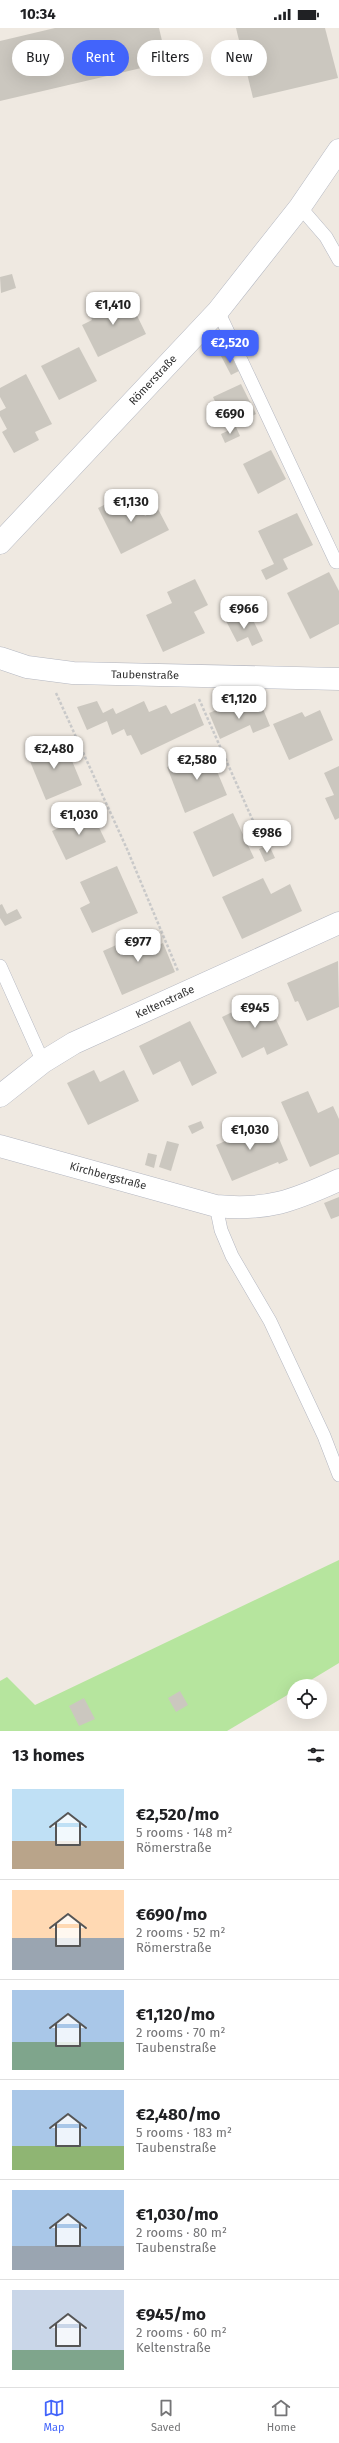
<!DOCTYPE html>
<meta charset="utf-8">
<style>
:root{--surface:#fff;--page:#f6f6f6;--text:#202124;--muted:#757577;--line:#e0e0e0;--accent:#4264fb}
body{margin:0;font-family:"Fira Sans",sans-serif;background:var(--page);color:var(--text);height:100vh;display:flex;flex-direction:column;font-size:15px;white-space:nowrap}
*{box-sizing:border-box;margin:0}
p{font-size:13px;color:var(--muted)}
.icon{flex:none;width:22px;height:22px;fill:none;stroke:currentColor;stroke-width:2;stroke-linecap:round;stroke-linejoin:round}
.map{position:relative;height:1703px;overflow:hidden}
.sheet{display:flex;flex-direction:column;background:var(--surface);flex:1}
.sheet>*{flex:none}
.banner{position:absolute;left:12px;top:12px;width:315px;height:36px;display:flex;gap:8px}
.fabs{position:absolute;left:287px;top:1651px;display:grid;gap:8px}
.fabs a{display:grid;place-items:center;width:40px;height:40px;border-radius:50%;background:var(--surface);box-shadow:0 4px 16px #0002;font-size:20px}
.price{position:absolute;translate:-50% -34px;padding:0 9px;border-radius:8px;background:#fff;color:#222;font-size:13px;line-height:26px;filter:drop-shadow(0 1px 2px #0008)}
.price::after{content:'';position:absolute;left:50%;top:24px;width:12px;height:9px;margin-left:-6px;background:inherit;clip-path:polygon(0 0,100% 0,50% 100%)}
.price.on{background:var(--accent);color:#fff}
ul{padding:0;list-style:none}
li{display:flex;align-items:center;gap:12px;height:100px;padding:0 12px}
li+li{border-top:1px solid var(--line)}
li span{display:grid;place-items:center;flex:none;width:112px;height:80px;border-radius:0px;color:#555}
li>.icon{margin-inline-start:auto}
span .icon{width:48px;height:48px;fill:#fffc;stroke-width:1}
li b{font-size:17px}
h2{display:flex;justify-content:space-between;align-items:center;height:48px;padding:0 12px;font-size:17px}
.pill{padding:0 14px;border-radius:18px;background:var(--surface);box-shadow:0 4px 16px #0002;font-size:14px;line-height:36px}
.pill.on{background:var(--accent);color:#fff}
.status{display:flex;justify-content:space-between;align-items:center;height:28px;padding:0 20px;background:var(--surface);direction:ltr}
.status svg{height:11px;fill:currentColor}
.dock{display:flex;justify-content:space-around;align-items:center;height:56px;border-top:1px solid var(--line);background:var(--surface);font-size:11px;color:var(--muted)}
.dock a{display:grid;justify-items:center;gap:2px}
.dock .on{color:var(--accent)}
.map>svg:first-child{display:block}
</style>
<div class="status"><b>10:34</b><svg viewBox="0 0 49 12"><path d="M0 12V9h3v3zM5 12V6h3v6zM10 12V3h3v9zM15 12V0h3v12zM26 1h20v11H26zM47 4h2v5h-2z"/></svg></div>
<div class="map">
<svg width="339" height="1703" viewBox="0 0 339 1703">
<rect width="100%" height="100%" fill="#efe9e1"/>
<path fill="#b6e59e" d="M 339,1532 L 339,1635 L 301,1658 L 294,1658 L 294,1663 L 227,1703 L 0,1703 L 0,1653 L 7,1649 L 35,1677 Z"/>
<g fill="#cbc7bf">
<path d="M 55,0 L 159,0 L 167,34 L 0,73 L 0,13 Z"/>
<path d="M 236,0 L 325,0 L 338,50 L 253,70 Z"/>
<path d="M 12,246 L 16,260 L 1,265 L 0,249 Z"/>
<path d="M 127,267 L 146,306 L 98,329 L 82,297 L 92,292 L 89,285 Z"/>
<path d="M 79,319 L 97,353 L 59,372 L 41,338 Z"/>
<path d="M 229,324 L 239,343 L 231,347 L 221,328 Z"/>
<path d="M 26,346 L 52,396 L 35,404 L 39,412 L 14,425 L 2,404 L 7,401 L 0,388 L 0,383 L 6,380 L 0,369 L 0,360 Z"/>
<path d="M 241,356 L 256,386 L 228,400 L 213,369 Z"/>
<path d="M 236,399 L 240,408 L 225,415 L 221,406 Z"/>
<path d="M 271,422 L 286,451 L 258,466 L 243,436 Z"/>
<path d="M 132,463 L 145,488 L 158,481 L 169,502 L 121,526 L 98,480 Z"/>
<path d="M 297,485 L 313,517 L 283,531 L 288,541 L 266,552 L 261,542 L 274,536 L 258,503 Z"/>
<path d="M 329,544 L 339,563 L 339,596 L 310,611 L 287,565 Z"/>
<path d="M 195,551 L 208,577 L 194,584 L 205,605 L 163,624 L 146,587 L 172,575 L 167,564 Z"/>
<path d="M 236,585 L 242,598 L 253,592 L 263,613 L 252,618 L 248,609 L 237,614 L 225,591 Z"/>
<path d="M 97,673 L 103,685 L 113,680 L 116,686 L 144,673 L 149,684 L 166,677 L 171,686 L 195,675 L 204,697 L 141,727 L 131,707 L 127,708 L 124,701 L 112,707 L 107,693 L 87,702 L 77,679 Z"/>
<path d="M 261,676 L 270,698 L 253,705 L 250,697 L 220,711 L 209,685 L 219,681 L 220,683 L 241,677 L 244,684 Z"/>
<path d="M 320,682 L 333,712 L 289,732 L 273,696 L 302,684 L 305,689 Z"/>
<path d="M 63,711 L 82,757 L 46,772 L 27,726 Z"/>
<path d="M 208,722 L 227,767 L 185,785 L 167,739 Z"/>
<path d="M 339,738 L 339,790 L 335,792 L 325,770 L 334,767 L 324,745 Z"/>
<path d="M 92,785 L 106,814 L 66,832 L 52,803 Z"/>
<path d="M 233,785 L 254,830 L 213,849 L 193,804 Z"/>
<path d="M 269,817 L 275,830 L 265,834 L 259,821 Z"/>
<path d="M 117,838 L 138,885 L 92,905 L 80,880 L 90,875 L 80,854 Z"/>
<path d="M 263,850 L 271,866 L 290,856 L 302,883 L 242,911 L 222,869 Z"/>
<path d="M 2,876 L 7,886 L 17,881 L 22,890 L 5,898 L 0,890 L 0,877 Z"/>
<path d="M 145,904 L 152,920 L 163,915 L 175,944 L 122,967 L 103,923 Z"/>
<path d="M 338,933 L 339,979 L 307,993 L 298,973 L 295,974 L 287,955 Z"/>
<path d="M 265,968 L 288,1017 L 267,1027 L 264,1019 L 242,1030 L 222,989 Z"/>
<path d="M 190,993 L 217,1045 L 192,1058 L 180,1033 L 153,1047 L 139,1018 Z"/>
<path d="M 94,1042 L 100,1054 L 124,1042 L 139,1073 L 88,1097 L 67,1055 Z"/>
<path d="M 308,1063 L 318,1085 L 333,1078 L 339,1091 L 339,1126 L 310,1139 L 281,1074 Z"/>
<path d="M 259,1091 L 268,1112 L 278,1108 L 288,1132 L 279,1136 L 278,1134 L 232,1153 L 216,1117 L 235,1109 L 233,1103 Z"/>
<path d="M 201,1093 L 204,1100 L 192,1106 L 188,1098 Z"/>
<path d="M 167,1113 L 179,1116 L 171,1143 L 159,1139 Z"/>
<path d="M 148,1125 L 157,1127 L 154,1140 L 145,1137 Z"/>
<path d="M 339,1169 L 339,1188 L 331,1191 L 324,1175 Z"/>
<path d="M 180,1663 L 188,1677 L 176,1684 L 168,1670 Z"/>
<path d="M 84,1670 L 95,1691 L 79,1698 L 69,1678 Z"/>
</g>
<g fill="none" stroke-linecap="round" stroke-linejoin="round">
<g stroke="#b4b7c1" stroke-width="14">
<g id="lane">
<path d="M 300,179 L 326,209 L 339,232"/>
<path d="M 218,283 L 336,534"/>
<path d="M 0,938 L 43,1034"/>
<path d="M 216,1178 L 221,1202 L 232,1228 L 270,1293 L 324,1408 L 339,1447"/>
</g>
</g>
<g stroke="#b4b7c1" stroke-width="23">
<g id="street">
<path d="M 0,515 L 218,283 L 300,179 L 339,122"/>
<path d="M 0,630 L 27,639 L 73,645 L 339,651"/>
<path d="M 0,1068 L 43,1034 L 74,1015 L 339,895"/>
<path d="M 0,1118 L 216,1178 C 267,1183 293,1173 339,1152"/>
</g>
</g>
<g stroke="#c9c9c9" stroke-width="2.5" stroke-dasharray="3 2" stroke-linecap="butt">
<path d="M 56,665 L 127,821 L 178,943"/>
<path d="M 199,671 L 261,811"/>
</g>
<use href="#lane" stroke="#fff" stroke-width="13"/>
<use href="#street" stroke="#fff" stroke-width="22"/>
</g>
<g text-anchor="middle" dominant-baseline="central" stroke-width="4" stroke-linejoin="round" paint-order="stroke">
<g font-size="11" fill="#2e2e2e" stroke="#fff">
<text transform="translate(153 352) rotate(-47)">Römerstraße</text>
<text transform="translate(145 647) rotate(1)">Taubenstraße</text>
<text transform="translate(165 974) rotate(-25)">Keltenstraße</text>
<text transform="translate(108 1148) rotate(15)">Kirchbergstraße</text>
</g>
</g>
</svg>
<div class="fabs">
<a><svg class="icon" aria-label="locate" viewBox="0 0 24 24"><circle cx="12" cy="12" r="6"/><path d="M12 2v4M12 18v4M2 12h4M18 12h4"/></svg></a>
</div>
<b class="price" style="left:113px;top:298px">€1,410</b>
<b class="price on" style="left:230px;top:336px">€2,520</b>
<b class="price" style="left:230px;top:407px">€690</b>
<b class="price" style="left:131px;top:495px">€1,130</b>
<b class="price" style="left:244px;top:602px">€966</b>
<b class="price" style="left:239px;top:692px">€1,120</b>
<b class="price" style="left:54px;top:742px">€2,480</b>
<b class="price" style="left:197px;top:753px">€2,580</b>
<b class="price" style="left:79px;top:808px">€1,030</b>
<b class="price" style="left:267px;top:826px">€986</b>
<b class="price" style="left:138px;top:935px">€977</b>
<b class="price" style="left:255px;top:1001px">€945</b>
<b class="price" style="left:250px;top:1123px">€1,030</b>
<div class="banner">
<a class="pill">Buy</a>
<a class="pill on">Rent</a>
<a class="pill">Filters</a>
<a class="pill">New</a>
</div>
</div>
<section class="sheet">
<h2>13 homes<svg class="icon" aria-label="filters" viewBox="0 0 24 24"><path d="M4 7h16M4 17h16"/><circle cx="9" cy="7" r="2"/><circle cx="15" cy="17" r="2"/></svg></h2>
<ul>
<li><span style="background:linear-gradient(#bfe0f5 65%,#b9a48a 0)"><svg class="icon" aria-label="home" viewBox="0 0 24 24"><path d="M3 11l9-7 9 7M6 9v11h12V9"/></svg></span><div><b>€2,520/mo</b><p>5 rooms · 148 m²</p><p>Römerstraße</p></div></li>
<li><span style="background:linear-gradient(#ffd9b3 60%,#9aa5b1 0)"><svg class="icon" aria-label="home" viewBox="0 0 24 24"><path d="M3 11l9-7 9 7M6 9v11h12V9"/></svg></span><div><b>€690/mo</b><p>2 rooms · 52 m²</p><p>Römerstraße</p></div></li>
<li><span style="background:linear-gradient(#a9c7e8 65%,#7fa58c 0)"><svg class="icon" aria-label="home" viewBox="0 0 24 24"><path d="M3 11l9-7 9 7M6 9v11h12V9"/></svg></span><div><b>€1,120/mo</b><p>2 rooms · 70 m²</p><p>Taubenstraße</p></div></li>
<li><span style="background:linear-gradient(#a9c7e8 70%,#8fb573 0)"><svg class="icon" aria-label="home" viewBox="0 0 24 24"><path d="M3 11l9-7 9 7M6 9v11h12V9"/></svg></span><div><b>€2,480/mo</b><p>5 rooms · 183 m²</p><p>Taubenstraße</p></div></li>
<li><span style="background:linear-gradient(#a9c7e8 70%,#9aa5b1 0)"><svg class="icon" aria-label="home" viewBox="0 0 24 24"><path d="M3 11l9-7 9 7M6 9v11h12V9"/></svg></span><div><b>€1,030/mo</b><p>2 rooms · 80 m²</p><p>Taubenstraße</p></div></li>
<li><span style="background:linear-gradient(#c9d6e8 75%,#7fa58c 0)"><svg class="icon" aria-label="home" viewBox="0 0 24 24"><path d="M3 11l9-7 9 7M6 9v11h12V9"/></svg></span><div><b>€945/mo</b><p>2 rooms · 60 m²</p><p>Keltenstraße</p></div></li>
</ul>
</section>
<nav class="dock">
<a class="on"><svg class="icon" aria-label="map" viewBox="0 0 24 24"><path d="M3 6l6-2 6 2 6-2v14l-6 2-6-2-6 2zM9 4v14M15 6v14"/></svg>Map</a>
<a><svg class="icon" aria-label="saved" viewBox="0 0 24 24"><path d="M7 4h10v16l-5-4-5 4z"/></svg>Saved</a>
<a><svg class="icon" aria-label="home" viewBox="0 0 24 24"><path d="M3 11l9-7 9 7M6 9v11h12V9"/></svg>Home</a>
</nav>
